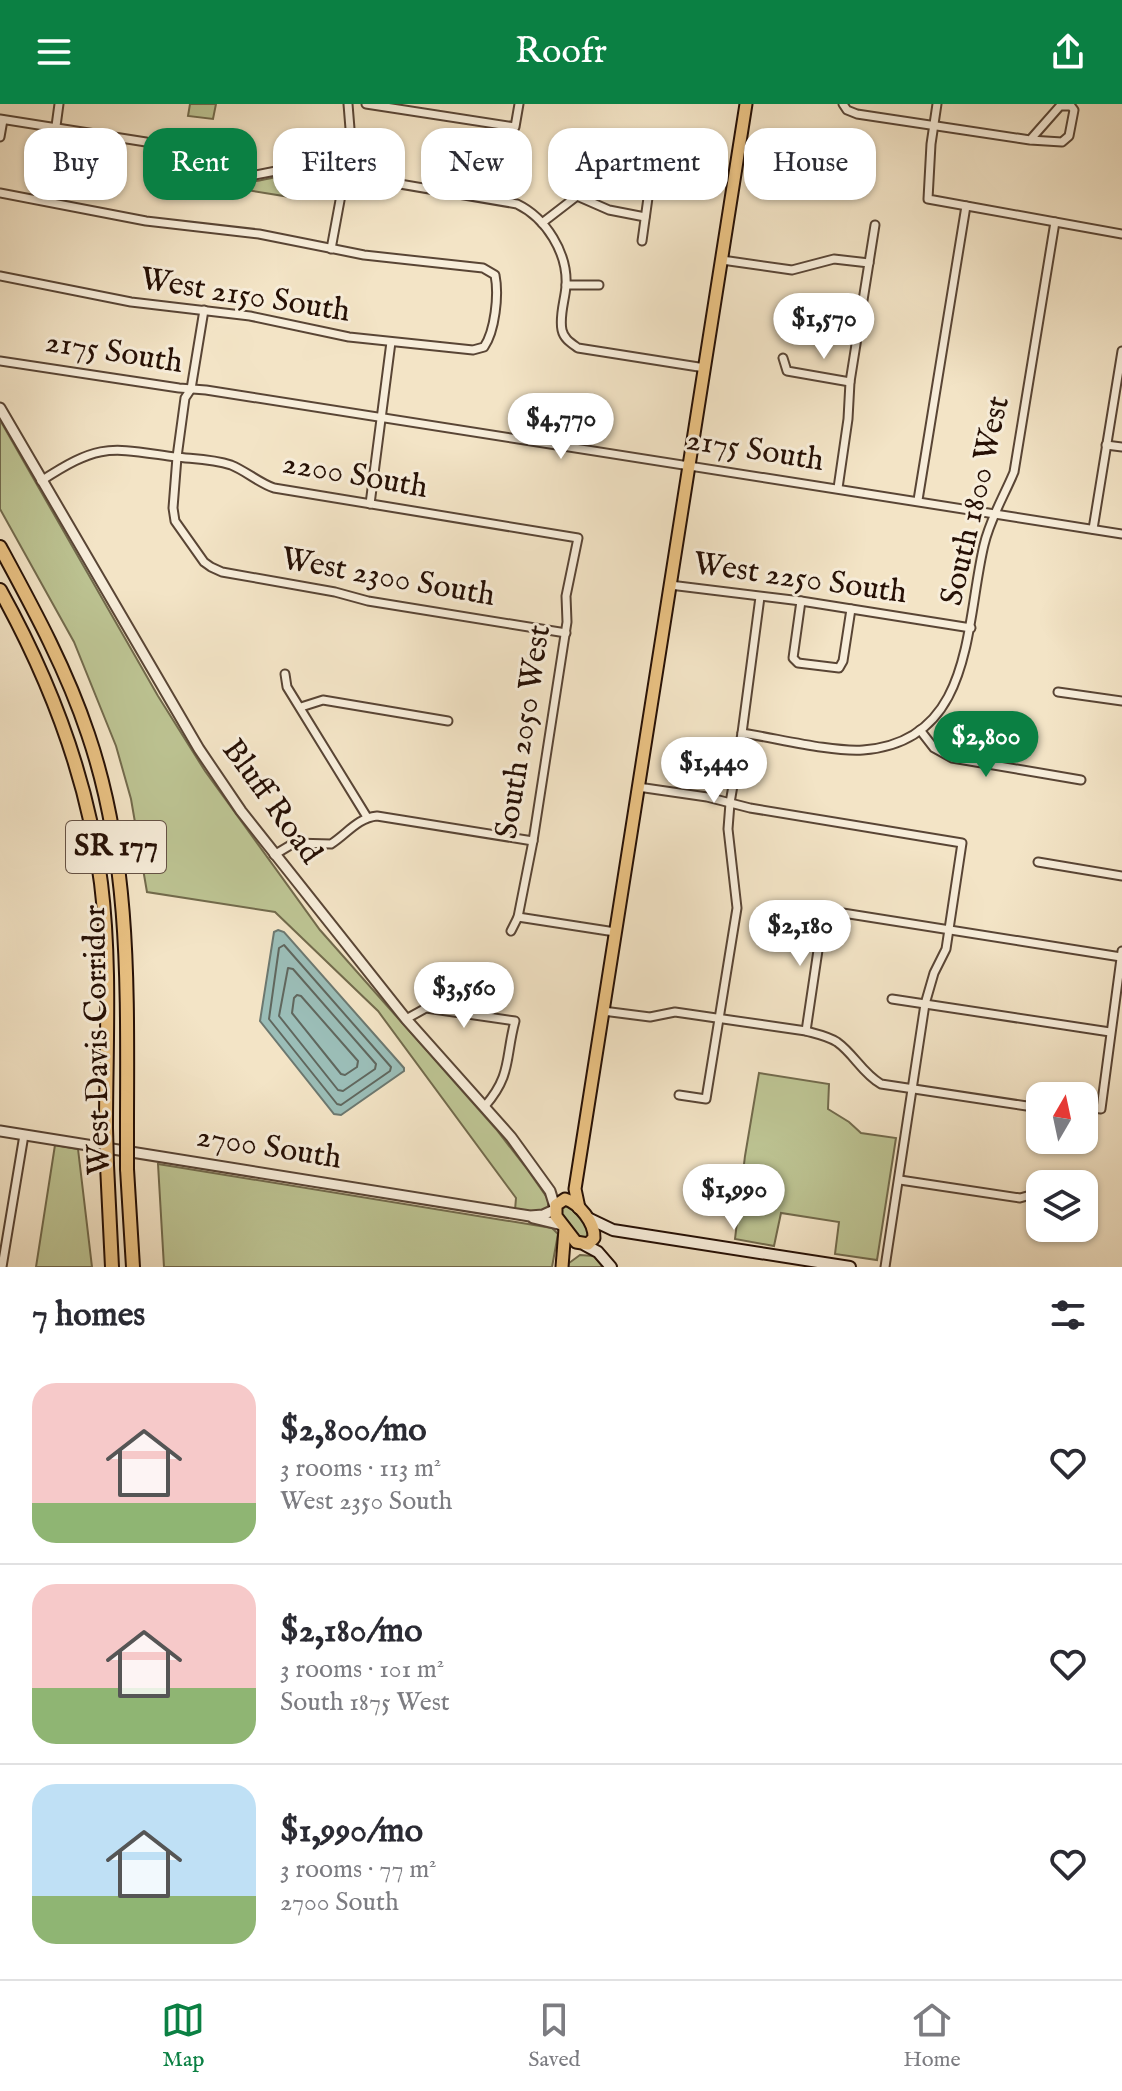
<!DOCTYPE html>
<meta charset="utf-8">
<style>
:root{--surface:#fff;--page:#f7f7f7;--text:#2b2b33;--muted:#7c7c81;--line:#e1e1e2;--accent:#0b8043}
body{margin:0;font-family:"IM FELL English",serif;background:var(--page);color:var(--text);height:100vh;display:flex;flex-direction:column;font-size:30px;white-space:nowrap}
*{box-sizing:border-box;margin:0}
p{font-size:26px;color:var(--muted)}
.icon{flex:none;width:44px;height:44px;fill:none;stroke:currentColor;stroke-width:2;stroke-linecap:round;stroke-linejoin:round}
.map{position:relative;height:1163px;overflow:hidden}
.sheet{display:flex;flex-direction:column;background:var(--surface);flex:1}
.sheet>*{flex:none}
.hud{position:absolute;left:24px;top:24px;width:1074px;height:72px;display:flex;gap:16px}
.needle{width:52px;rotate:9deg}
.controls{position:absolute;left:1026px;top:978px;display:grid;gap:16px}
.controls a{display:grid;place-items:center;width:72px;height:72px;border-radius:16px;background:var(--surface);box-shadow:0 2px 6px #0004;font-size:40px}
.price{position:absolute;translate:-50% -68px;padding:0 18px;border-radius:28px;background:#fff;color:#222;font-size:26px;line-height:52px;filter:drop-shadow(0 2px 4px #0008)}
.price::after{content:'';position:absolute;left:50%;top:48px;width:24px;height:18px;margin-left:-12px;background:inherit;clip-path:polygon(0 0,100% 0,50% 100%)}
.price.on{background:var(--accent);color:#fff}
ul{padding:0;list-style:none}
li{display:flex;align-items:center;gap:24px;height:200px;padding:0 32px}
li+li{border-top:2px solid var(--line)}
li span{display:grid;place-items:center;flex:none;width:224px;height:160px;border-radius:24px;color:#555}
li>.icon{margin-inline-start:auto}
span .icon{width:96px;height:96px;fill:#fffc;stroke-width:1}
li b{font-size:34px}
h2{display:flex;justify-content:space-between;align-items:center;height:96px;padding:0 32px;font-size:34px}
.pill{padding:0 28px;border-radius:24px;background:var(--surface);box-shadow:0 2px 6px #0004;font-size:28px;line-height:72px}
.pill.on{background:var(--accent);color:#fff}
header{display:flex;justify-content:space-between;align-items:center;height:104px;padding:0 32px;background:var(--accent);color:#fff;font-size:36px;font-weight:600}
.tabs{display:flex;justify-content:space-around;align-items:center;height:112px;border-top:2px solid var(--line);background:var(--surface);font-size:22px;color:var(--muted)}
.tabs a{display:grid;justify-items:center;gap:4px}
.tabs .on{color:var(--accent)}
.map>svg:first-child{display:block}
</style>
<header><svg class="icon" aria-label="menu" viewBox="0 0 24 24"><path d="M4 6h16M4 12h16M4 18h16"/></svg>Roofr<svg class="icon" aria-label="share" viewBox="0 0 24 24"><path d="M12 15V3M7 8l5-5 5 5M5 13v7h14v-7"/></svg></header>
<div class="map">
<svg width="1122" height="1163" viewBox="0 0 1122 1163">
<rect width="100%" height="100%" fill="#f3e4c6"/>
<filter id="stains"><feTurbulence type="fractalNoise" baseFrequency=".0025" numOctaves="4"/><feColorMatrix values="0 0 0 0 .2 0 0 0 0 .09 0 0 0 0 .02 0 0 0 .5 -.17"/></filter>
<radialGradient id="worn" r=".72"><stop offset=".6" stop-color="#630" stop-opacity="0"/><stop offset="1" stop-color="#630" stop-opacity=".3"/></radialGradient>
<g fill="#bdc493" stroke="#726a4c" stroke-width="2">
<path d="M 190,0 L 216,0 L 213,15 L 188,12 Z"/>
<path d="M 156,47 C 188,65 218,81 256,77 C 271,75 285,70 300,69 L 296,94 L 152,71 Z"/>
<path d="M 0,316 L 158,592 L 205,667 L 320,826 L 496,1025 L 527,1065 L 548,1095 L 548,1106 L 542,1108 L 515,1106 L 516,1094 L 378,907 L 275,808 L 147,788 L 131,695 L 116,642 L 74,538 L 0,405 Z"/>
<path d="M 759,969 L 829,980 L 828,1005 L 849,1018 L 861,1029 L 896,1034 L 877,1156 L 835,1150 L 839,1118 L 781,1109 L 774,1142 L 735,1135 L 745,1052 Z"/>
<path d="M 55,1041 L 78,1045 L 92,1163 L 36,1163 Z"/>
<path d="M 158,1060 L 552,1124 L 558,1130 L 552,1163 L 164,1163 Z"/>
<path d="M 562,1100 L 571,1101 L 590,1125 L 590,1134 L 581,1137 L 560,1111 Z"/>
<path d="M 580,1151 L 594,1152 L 603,1163 L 568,1163 L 569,1159 Z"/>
</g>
<path fill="#9bbeb8" stroke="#6c7870" stroke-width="2" d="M 278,826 L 284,828 L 404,964 L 404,967 L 341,1011 L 334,1010 L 260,917 L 274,828 Z"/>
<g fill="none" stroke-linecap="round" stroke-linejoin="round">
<g stroke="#60675e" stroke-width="2">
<path d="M 284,841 L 391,963 L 390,967 L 341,1001 L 337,1000 L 269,915 L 279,844 Z"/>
<path d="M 288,864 L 293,865 L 376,960 L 375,965 L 343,987 L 338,986 L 279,912 Z"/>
<path d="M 297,891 L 301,892 L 358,957 L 357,963 L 345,971 L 341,970 L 292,909 L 294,894 Z"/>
</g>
<g stroke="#594535" stroke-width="11">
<g id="minor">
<path d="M 366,0 L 515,23 L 519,0"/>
<path d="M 843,0 L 847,6 L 857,10 L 1030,36 L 1062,38 L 1069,32 L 1074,6 L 1071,2 L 1060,2 L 1030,36"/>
<path d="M 937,0 L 931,40 L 928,95 L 1122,130"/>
<path d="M 0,15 L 146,38 L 194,64 L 221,72 L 245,73 L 286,65 L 312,65 L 517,100 C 546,114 568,149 566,182 C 565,196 559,212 562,226 C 564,235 571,239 578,244 L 705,264"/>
<path d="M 56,22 L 59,0"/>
<path d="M 0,33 L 3,16"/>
<path d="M 583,56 L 676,68"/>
<path d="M 0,89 L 146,117 L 259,130 L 364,151 L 483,164 L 495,171 C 499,191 495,227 484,243 L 473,246 L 349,233 L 250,212 L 131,198 L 0,172"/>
<path d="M 577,92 L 609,106 L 645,113"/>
<path d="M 577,92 L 587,31"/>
<path d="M 542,119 L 577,92"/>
<path d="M 642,137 L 652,65"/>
<path d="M 331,145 L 351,37 L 348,0"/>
<path d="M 722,156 L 792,166 L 834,155 L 869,159"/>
<path d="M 566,181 L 599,181"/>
<path d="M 204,206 L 191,285 L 185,294 L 177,353 L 173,404 L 175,417 L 204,458 L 211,463 L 222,468 L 335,488 L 368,497 L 566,529"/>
<path d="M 783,254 L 787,267 L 850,278"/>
<path d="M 0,257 L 179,284 L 206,286 L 1122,430"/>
<path d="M 1106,341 L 1122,343"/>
<path d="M 41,377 C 101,338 109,344 176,353 C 194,355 213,355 231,361 C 246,367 259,379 274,384 L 578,434 L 566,492 L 567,518 L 533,737 L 518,813 L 511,827"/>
<path d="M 838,384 L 848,315 L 850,278 L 875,121"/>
<path d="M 918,396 L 966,102"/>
<path d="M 370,400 L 391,238"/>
<path d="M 1093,425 L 1122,247"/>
<path d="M 670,481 L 801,497 L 971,524"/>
<path d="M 801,497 L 793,554 L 798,559 L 839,564 L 843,557 L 851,505"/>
<path d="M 285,570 L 287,583 L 367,713"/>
<path d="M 1058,588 L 1122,597"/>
<path d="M 301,603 L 323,596 L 448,617"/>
<path d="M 920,626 L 934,644 L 952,654 L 1081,676"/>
<path d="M 742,629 C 776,634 830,648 863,646 C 974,638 965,520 984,441 C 990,415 1004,392 1014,368 L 1055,118"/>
<path d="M 638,683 L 707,693 L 750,704 L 962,739 L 946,845 L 934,869 L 925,900 L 885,1163"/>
<path d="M 274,751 L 294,739 L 331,740 C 347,730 357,714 377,712 L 533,737"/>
<path d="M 1038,758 L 1122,772"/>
<path d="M 518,813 L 615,828"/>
<path d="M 892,895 L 1110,928"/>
<path d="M 603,907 L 650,913 L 675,908 L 806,927 C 817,930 828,932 837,938 C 854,950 862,969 881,980 L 1040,1004"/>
<path d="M 406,915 L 426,904 L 515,917 C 505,954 512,971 485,1002"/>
<path d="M 806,927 L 824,806 L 1121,853"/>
<path d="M 679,991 L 706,995 L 737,804 L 728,725 L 730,699 L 742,629 L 760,493"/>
<path d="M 1084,1003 L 1101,1005 L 1122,847"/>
<path d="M 900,1076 L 1020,1094 L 1034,1090"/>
<path d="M 2,1163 L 24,1031"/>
</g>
</g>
<g stroke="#594535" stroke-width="13">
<g id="tertiary">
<path d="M 0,304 L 199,645 L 241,707 L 406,915 L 511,1033 L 550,1087 L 555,1103"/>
<path d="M 0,1027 L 530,1112 L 543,1111 L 554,1106"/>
<path d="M 533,1114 L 562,1121"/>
</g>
</g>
<g stroke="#261005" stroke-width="14">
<g id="secondary">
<path d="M 588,1114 L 613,1126 L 850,1163"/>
<path d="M 585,1141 L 598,1148 L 611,1163"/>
</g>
</g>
<g stroke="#261005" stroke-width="15">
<g id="primary">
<path d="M 565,1095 C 579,1099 595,1119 594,1134 L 588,1140 L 576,1138 L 556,1112 L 556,1101 Z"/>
<path d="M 579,1104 L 575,1085 L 746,0"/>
<path d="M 562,1163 L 565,1125"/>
</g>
</g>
<g stroke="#261005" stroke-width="16">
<g id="motorway">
<path d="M 0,443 C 33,504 66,564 88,630 C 132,759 127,893 127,1027"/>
<path d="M 0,486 C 51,578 88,674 101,779 C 111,860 106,943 106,1024"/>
<path d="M 107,1061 L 112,1163"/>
<path d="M 127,1065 L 133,1163"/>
</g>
</g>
<use href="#minor" stroke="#f7edda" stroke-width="7"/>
<use href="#tertiary" stroke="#f7edda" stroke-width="9"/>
<use href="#secondary" stroke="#f7edda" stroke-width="10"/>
<use href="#primary" stroke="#eac283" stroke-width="11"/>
<use href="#motorway" stroke="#eac283" stroke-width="12"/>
<g stroke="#261005" stroke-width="16" stroke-linecap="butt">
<g id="motorway-bridge">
<path d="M 106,1024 L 107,1061"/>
<path d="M 127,1065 L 127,1027"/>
</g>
</g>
<use href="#motorway-bridge" stroke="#eac283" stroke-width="12"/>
</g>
<g text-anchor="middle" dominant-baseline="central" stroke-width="6" stroke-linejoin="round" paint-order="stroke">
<rect fill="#f7edda" stroke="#655245" stroke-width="2" x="66" y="717" width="100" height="52" rx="6"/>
<g font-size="30" font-weight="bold" fill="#261005">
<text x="116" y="743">SR 177</text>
</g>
<g font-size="32" fill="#261005" stroke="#f7edda">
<text transform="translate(245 192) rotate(9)">West 2150 South</text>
<text transform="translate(114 249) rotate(9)">2175 South</text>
<text transform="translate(755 347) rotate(9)">2175 South</text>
<text transform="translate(355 372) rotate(10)">2200 South</text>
<text transform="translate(976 397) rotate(-77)">South 1800 West</text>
<text transform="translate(388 474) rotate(10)">West 2300 South</text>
<text transform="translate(800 475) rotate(8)">West 2250 South</text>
<text transform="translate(524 628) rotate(-81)">South 2050 West</text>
<text transform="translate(271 698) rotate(54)">Bluff Road</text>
<text transform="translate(98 936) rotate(-91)">West Davis Corridor</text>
<text transform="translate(269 1044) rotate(9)">2700 South</text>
</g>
</g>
<rect width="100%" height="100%" filter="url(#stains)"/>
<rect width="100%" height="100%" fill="url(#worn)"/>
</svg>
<div class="controls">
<a><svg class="needle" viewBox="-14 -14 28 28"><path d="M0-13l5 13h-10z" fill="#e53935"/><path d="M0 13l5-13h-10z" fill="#7c7c81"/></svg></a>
<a><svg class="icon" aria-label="layers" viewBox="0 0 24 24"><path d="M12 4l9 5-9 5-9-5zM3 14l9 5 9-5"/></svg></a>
</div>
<b class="price" style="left:824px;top:257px">$1,570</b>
<b class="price" style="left:561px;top:357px">$4,770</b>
<b class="price on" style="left:986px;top:675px">$2,800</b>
<b class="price" style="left:714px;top:701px">$1,440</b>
<b class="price" style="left:800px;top:864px">$2,180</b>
<b class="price" style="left:464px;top:926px">$3,560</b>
<b class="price" style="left:734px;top:1128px">$1,990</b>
<div class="hud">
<a class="pill">Buy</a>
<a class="pill on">Rent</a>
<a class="pill">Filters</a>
<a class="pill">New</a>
<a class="pill">Apartment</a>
<a class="pill">House</a>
</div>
</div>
<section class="sheet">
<h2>7 homes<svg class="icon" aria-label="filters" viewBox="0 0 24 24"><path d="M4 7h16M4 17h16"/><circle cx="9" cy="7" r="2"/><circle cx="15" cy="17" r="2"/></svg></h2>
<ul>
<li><span style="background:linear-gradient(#f6c9c9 75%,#8fb573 0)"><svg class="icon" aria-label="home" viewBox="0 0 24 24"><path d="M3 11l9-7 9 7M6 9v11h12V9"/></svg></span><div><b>$2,800/mo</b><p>3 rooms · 113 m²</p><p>West 2350 South</p></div><svg class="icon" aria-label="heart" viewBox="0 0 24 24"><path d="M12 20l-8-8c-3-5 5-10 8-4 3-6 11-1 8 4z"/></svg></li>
<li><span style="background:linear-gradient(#f6c9c9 65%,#8fb573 0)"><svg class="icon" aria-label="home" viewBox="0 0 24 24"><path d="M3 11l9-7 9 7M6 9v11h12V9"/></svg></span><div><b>$2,180/mo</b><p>3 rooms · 101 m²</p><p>South 1875 West</p></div><svg class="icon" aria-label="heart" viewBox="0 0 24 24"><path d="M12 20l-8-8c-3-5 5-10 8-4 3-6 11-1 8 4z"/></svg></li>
<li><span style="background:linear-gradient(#bfe0f5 70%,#8fb573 0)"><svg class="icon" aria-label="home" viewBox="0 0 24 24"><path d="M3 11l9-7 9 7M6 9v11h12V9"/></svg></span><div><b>$1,990/mo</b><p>3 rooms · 77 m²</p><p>2700 South</p></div><svg class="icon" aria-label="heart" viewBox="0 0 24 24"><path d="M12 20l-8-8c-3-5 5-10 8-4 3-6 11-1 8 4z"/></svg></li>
</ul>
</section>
<nav class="tabs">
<a class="on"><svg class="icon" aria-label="map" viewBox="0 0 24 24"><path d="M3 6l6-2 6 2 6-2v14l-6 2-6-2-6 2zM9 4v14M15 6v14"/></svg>Map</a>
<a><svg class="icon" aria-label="saved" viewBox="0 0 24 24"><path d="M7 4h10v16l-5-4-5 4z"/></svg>Saved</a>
<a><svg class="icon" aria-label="home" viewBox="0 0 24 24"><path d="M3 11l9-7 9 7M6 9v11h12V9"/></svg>Home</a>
</nav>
